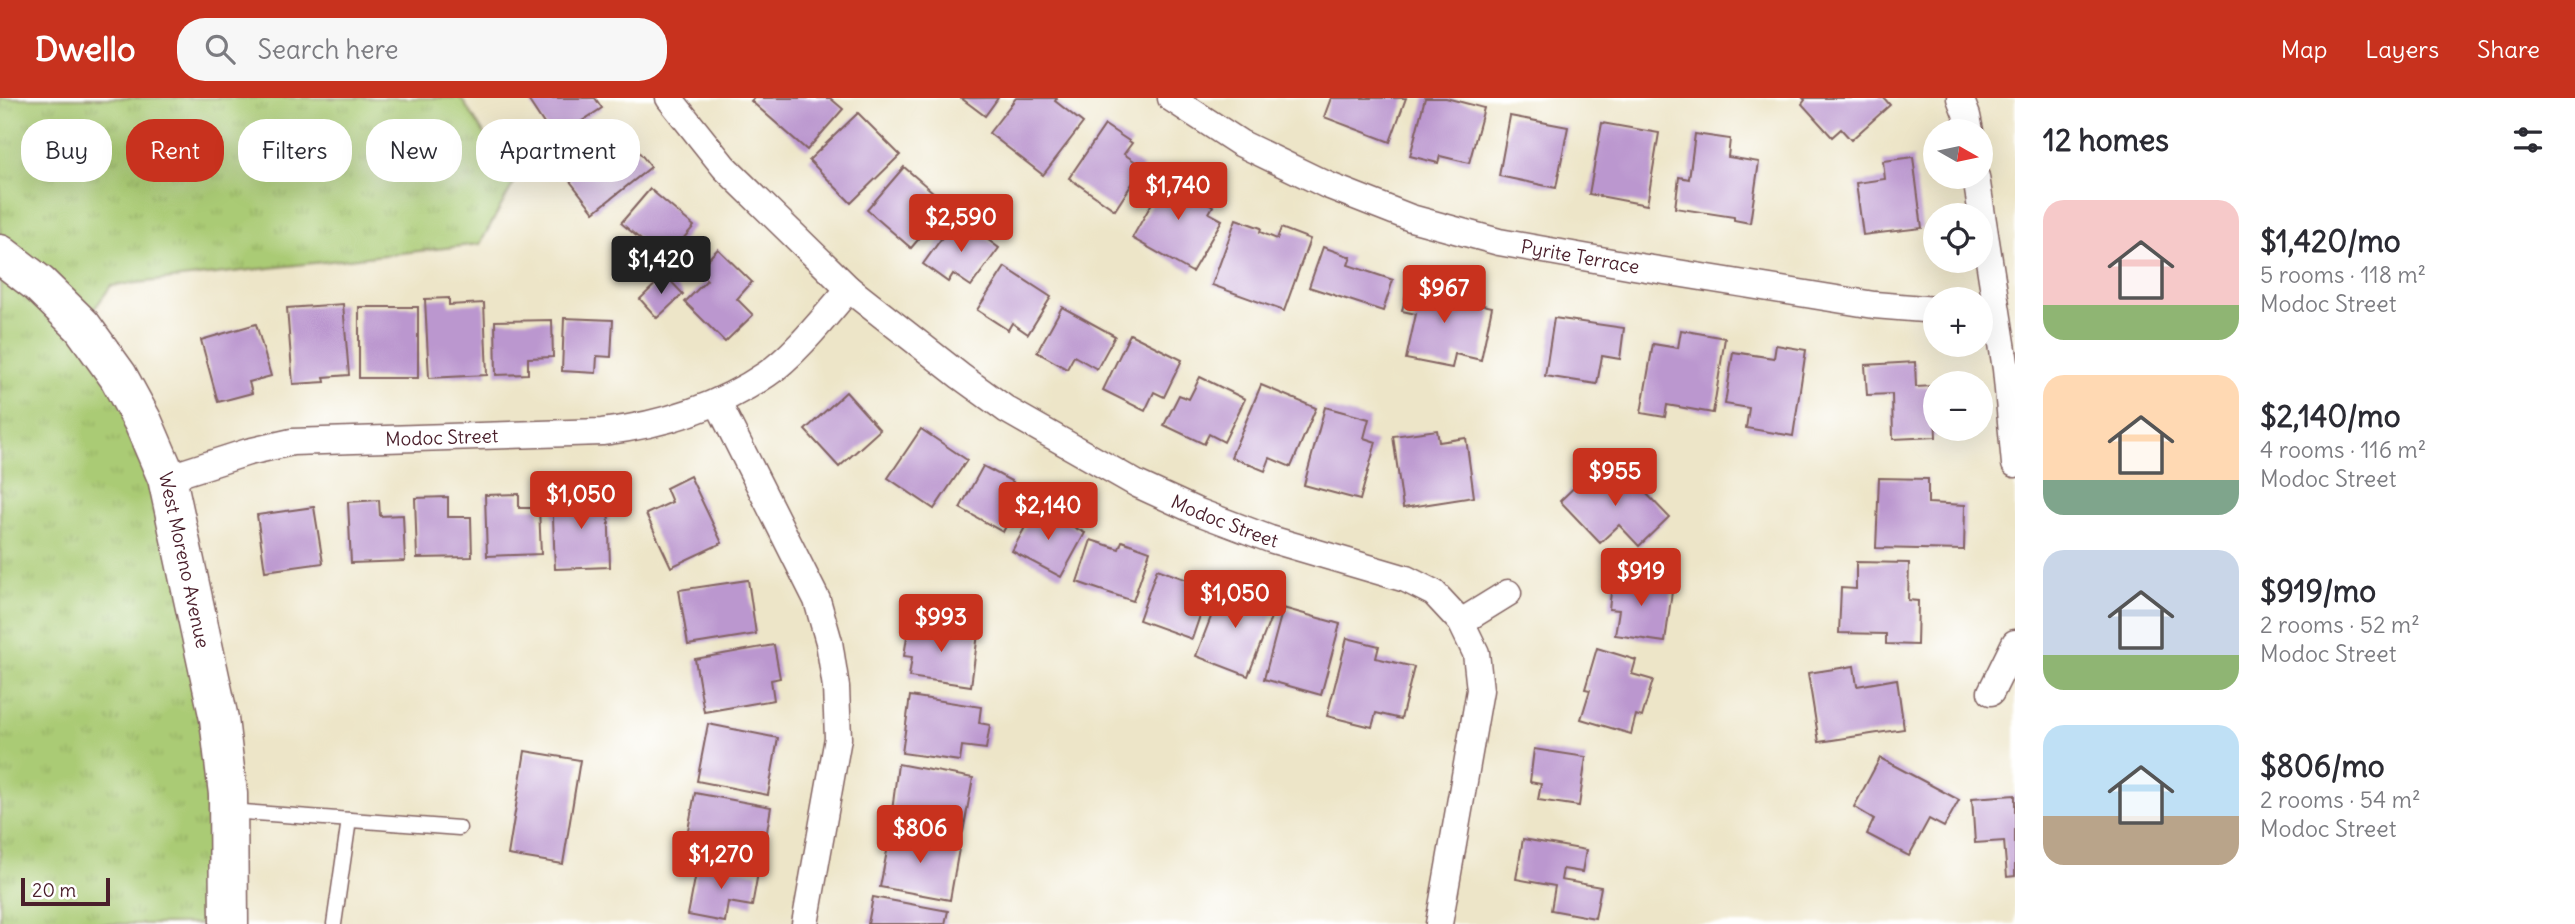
<!DOCTYPE html>
<meta charset="utf-8">
<style>
:root{--surface:#fff;--page:#f7f7f7;--text:#2b2b33;--muted:#7c7c81;--accent:#c8321e}
body{margin:0;font-family:Delius,sans-serif;background:var(--page);color:var(--text);height:100vh;display:flex;flex-direction:column;font-size:26px;white-space:nowrap}
*{box-sizing:border-box;margin:0}
p{font-size:23px;color:var(--muted)}
.icon{flex:none;width:38px;height:38px;fill:none;stroke:currentColor;stroke-width:2;stroke-linecap:round;stroke-linejoin:round}
.map{position:relative;flex:1;overflow:hidden}
.sheet{display:flex;flex-direction:column;background:var(--surface);width:560px}
.sheet>*{flex:none}
.hud{position:absolute;left:21px;top:21px;width:665px;height:63px;display:flex;gap:14px}
.needle{width:46px;rotate:99deg}
.controls{position:absolute;left:1923px;top:21px;display:grid;gap:14px}
.controls a{display:grid;place-items:center;width:70px;height:70px;border-radius:50%;background:var(--surface);box-shadow:0 7px 28px #0002;font-size:35px}
.scale{position:absolute;left:21px;bottom:18px;width:89px;box-sizing:border-box;padding-left:7px;border:4px solid #4a1f2b;border-top:0;font-size:19px;line-height:24px;white-space:nowrap;color:#4a1f2b;-webkit-text-stroke:5px #fff;paint-order:stroke}
.price{position:absolute;translate:-50% -60px;padding:0 16px;border-radius:7px;background:var(--accent);color:#fff;font-size:23px;line-height:46px;filter:drop-shadow(0 2px 4px #0008)}
.price::after{content:'';position:absolute;left:50%;top:42px;width:21px;height:16px;margin-left:-10px;background:inherit;clip-path:polygon(0 0,100% 0,50% 100%)}
.price.active{background:#222;color:#fff}
ul{padding:0;list-style:none}
li{display:flex;align-items:center;gap:21px;height:175px;padding:0 28px}
li span{display:grid;place-items:center;flex:none;width:196px;height:140px;border-radius:21px;color:#555}
li>.icon{margin-inline-start:auto}
span .icon{width:84px;height:84px;fill:#fffc;stroke-width:1}
li b{font-size:30px}
h2{display:flex;justify-content:space-between;align-items:center;height:84px;padding:0 28px;font-size:30px}
.chip{padding:0 24px;border-radius:28px;background:var(--surface);box-shadow:0 7px 28px #0002;font-size:24px;line-height:63px}
.chip.active{background:var(--accent);color:#fff}
header{display:flex;align-items:center;gap:42px;box-sizing:border-box;height:98px;padding:0 35px;background:var(--accent);color:#fff}
header strong{font-size:33px}
nav{display:flex;gap:38px;margin-inline-start:auto;font-size:24px}
.search{width:490px;height:63px;background:var(--page);display:flex;align-items:center;gap:18px;box-sizing:border-box;padding:0 24px;border-radius:28px;color:var(--muted);font-size:26px}
main{display:flex;flex:1;min-height:0}
.map>svg:first-child{display:block}
</style>
<header>
<strong>Dwello</strong>
<div class="search"><svg class="icon" aria-label="search" viewBox="0 0 24 24"><circle cx="10" cy="10" r="6"/><path d="M15 15l6 6"/></svg>Search here</div>
<nav><a>Map</a><a>Layers</a><a>Share</a></nav>
</header>
<main>
<div class="map">
<svg width="2015" height="826" viewBox="0 0 2015 826">
<defs>
<pattern id="grass-tufts" width="24" height="20" patternUnits="userSpaceOnUse" patternTransform="scale(1.75)"><rect width="24" height="20" fill="#aacb74"/><path d="M3 7l-1-3M5 7V3M7 7l1-3M15 17l-1-3M17 17v-4M19 17l1-3" fill="none" stroke="#94ae65"/></pattern>
</defs>
<rect width="100%" height="100%" fill="#fff"/>
<filter id="ink" filterUnits="userSpaceOnUse"><feTurbulence type="fractalNoise" baseFrequency=".0143" numOctaves="2"/><feDisplacementMap in="SourceGraphic" scale="14" xChannelSelector="R" yChannelSelector="G"/><feConvolveMatrix kernelMatrix="1 2 1 2 8 2 1 2 1" color-interpolation-filters="sRGB"/></filter>
<filter id="wash" filterUnits="userSpaceOnUse"><feTurbulence type="fractalNoise" baseFrequency=".00686" numOctaves="4" result="noise"/><feDisplacementMap in="SourceGraphic" scale="28" xChannelSelector="R" yChannelSelector="G"/><feGaussianBlur stdDeviation="1.57" result="paint"/><feColorMatrix in="noise" values="0 0 0 0 0 0 0 0 0 0 0 0 0 0 0 0 0 1.4 0 .05"/><feComposite in="paint" operator="in"/></filter>
<g filter="url(#wash)">
<rect width="100%" height="100%" fill="#ede5c8"/>
<path fill="url(#grass-tufts)" stroke="#7a7550" stroke-width="2" d="M 0,0 L 461,0 L 515,83 L 480,146 L 111,188 L 82,228 L 167,380 L 229,826 L 0,826 Z"/>
<g id="blocks">
<g fill="#bb97cf">
<path d="M 527,0 L 595,0 L 602,10 L 554,41 Z"/>
<path d="M 754,0 L 830,0 L 843,11 L 807,52 L 751,3 Z"/>
<path d="M 961,0 L 998,0 L 985,18 Z"/>
<path d="M 1016,0 L 1057,0 L 1055,3 L 1083,25 L 1043,77 L 989,35 Z"/>
<path d="M 1331,0 L 1406,0 L 1390,44 L 1324,19 Z"/>
<path d="M 1425,0 L 1446,0 L 1484,10 L 1469,65 L 1440,58 L 1438,65 L 1410,58 Z"/>
<path d="M 1803,0 L 1884,0 L 1890,7 L 1851,42 L 1841,31 L 1832,39 L 1802,6 L 1805,2 Z"/>
<path d="M 858,15 L 900,57 L 851,105 L 809,62 Z"/>
<path d="M 1510,18 L 1568,29 L 1556,90 L 1499,78 Z"/>
<path d="M 615,24 L 651,69 L 594,114 L 559,69 Z"/>
<path d="M 1602,25 L 1659,35 L 1647,107 L 1589,96 Z"/>
<path d="M 1105,27 L 1132,45 L 1124,56 L 1143,69 L 1115,112 L 1069,80 Z"/>
<path d="M 1695,36 L 1730,41 L 1728,59 L 1759,64 L 1750,125 L 1734,122 L 1734,119 L 1675,110 L 1679,79 L 1689,81 Z"/>
<path d="M 1913,59 L 1922,130 L 1863,137 L 1856,85 L 1885,81 L 1883,63 Z"/>
<path d="M 904,69 L 948,107 L 911,150 L 867,112 Z"/>
<path d="M 1172,70 L 1199,86 L 1193,96 L 1213,108 L 1209,115 L 1222,122 L 1192,174 L 1132,140 Z"/>
<path d="M 650,91 L 694,128 L 665,162 L 621,125 Z"/>
<path d="M 957,119 L 999,150 L 971,188 L 953,176 L 948,184 L 923,166 Z"/>
<path d="M 1236,121 L 1261,130 L 1260,134 L 1277,141 L 1281,130 L 1310,141 L 1284,213 L 1212,187 Z"/>
<path d="M 1323,149 L 1351,159 L 1348,167 L 1393,182 L 1383,213 L 1309,189 Z"/>
<path d="M 718,151 L 752,184 L 737,201 L 753,217 L 725,244 L 685,204 L 707,182 L 697,172 Z"/>
<path d="M 1005,169 L 1051,199 L 1028,236 L 1012,225 L 1008,232 L 977,212 Z"/>
<path d="M 665,177 L 683,196 L 657,220 L 640,201 Z"/>
<path d="M 1409,182 L 1458,192 L 1456,201 L 1492,209 L 1481,262 L 1455,256 L 1452,270 L 1406,261 L 1416,216 L 1402,213 Z"/>
<path d="M 449,200 L 449,207 L 484,205 L 487,277 L 429,280 L 425,201 Z"/>
<path d="M 343,206 L 349,277 L 324,279 L 325,284 L 293,286 L 287,210 Z"/>
<rect x="359" y="209" width="59" height="71"/>
<path d="M 1062,209 L 1115,238 L 1097,271 L 1074,258 L 1067,271 L 1037,254 Z"/>
<path d="M 564,220 L 613,222 L 611,259 L 597,258 L 596,275 L 562,273 Z"/>
<path d="M 1554,220 L 1624,230 L 1620,261 L 1602,258 L 1597,286 L 1545,278 Z"/>
<path d="M 552,222 L 553,259 L 528,260 L 528,276 L 496,277 L 495,223 Z"/>
<path d="M 256,226 L 271,278 L 249,284 L 252,295 L 218,304 L 201,242 Z"/>
<path d="M 1681,232 L 1725,240 L 1713,315 L 1667,307 L 1665,319 L 1641,315 L 1653,246 L 1678,250 Z"/>
<path d="M 1130,236 L 1182,262 L 1164,299 L 1154,294 L 1145,313 L 1103,292 Z"/>
<path d="M 1776,247 L 1806,252 L 1793,338 L 1746,330 L 1749,310 L 1725,306 L 1733,254 L 1774,260 Z"/>
<path d="M 1915,264 L 1916,289 L 1934,288 L 1936,339 L 1893,341 L 1892,296 L 1867,297 L 1865,267 Z"/>
<path d="M 1200,279 L 1245,301 L 1224,344 L 1209,336 L 1204,346 L 1164,327 L 1179,297 L 1189,301 Z"/>
<path d="M 1261,287 L 1316,310 L 1291,369 L 1270,360 L 1265,373 L 1231,359 Z"/>
<path d="M 846,294 L 880,332 L 839,369 L 805,332 Z"/>
<path d="M 1325,309 L 1369,321 L 1364,340 L 1376,344 L 1360,402 L 1304,387 Z"/>
<path d="M 921,331 L 967,362 L 934,411 L 888,380 Z"/>
<path d="M 1437,332 L 1439,344 L 1466,340 L 1474,399 L 1403,410 L 1393,338 Z"/>
<path d="M 983,368 L 1013,384 L 1006,397 L 1018,404 L 1003,434 L 960,410 Z"/>
<path d="M 1621,369 L 1669,419 L 1639,448 L 1619,427 L 1600,445 L 1560,403 L 1584,380 L 1596,393 Z"/>
<path d="M 690,378 L 722,445 L 671,469 L 646,416 L 672,404 L 666,390 Z"/>
<path d="M 1879,380 L 1928,381 L 1928,405 L 1965,407 L 1964,452 L 1876,450 Z"/>
<path d="M 583,393 L 583,398 L 608,397 L 610,469 L 555,471 L 552,394 Z"/>
<path d="M 519,396 L 519,410 L 539,410 L 541,456 L 487,458 L 485,397 Z"/>
<path d="M 448,399 L 448,419 L 471,419 L 472,459 L 417,460 L 415,400 Z"/>
<path d="M 379,402 L 380,418 L 403,417 L 405,463 L 351,465 L 348,404 Z"/>
<path d="M 314,409 L 323,465 L 265,473 L 257,417 Z"/>
<path d="M 1036,409 L 1085,435 L 1061,479 L 1012,453 Z"/>
<path d="M 1091,442 L 1119,451 L 1122,443 L 1150,453 L 1133,503 L 1077,484 Z"/>
<path d="M 1856,464 L 1909,465 L 1908,502 L 1918,503 L 1917,547 L 1886,546 L 1886,536 L 1839,535 L 1841,490 L 1856,491 Z"/>
<path d="M 1157,471 L 1193,484 L 1189,497 L 1205,503 L 1192,541 L 1139,522 Z"/>
<path d="M 1613,478 L 1673,486 L 1665,544 L 1615,537 L 1619,512 L 1609,511 Z"/>
<path d="M 748,482 L 756,536 L 688,547 L 679,492 Z"/>
<path d="M 1224,485 L 1254,496 L 1252,501 L 1275,509 L 1248,578 L 1196,558 Z"/>
<path d="M 1283,510 L 1340,526 L 1321,597 L 1264,581 Z"/>
<path d="M 909,526 L 978,536 L 971,588 L 909,579 L 912,559 L 904,558 Z"/>
<path d="M 1347,540 L 1379,548 L 1376,560 L 1414,569 L 1401,621 L 1376,615 L 1372,629 L 1327,618 Z"/>
<path d="M 774,547 L 780,580 L 771,582 L 774,602 L 704,614 L 695,561 Z"/>
<path d="M 1597,550 L 1636,562 L 1632,576 L 1653,582 L 1642,619 L 1636,617 L 1631,636 L 1581,621 L 1590,592 L 1585,591 Z"/>
<path d="M 1854,568 L 1857,588 L 1897,581 L 1904,631 L 1819,644 L 1808,575 Z"/>
<path d="M 910,598 L 981,609 L 979,625 L 990,627 L 986,651 L 962,648 L 960,663 L 902,655 Z"/>
<path d="M 708,626 L 778,640 L 768,697 L 697,683 Z"/>
<path d="M 1534,651 L 1586,659 L 1579,708 L 1538,702 L 1541,686 L 1530,684 Z"/>
<path d="M 525,653 L 580,662 L 563,766 L 508,757 Z"/>
<path d="M 1880,660 L 1959,702 L 1944,729 L 1929,721 L 1909,758 L 1867,736 L 1874,721 L 1854,709 Z"/>
<path d="M 898,666 L 973,680 L 963,734 L 891,721 Z"/>
<path d="M 695,695 L 771,709 L 766,740 L 760,739 L 756,761 L 685,748 Z"/>
<path d="M 2015,697 L 2015,778 L 2007,779 L 2004,743 L 1975,745 L 1972,700 Z"/>
<path d="M 891,733 L 960,745 L 950,802 L 880,789 Z"/>
<path d="M 1523,741 L 1586,752 L 1582,774 L 1563,771 L 1561,782 L 1601,789 L 1595,820 L 1551,812 L 1555,788 L 1516,781 Z"/>
<path d="M 698,765 L 758,775 L 752,808 L 728,804 L 725,824 L 688,817 Z"/>
<path d="M 873,799 L 948,813 L 945,826 L 868,826 Z"/>
</g>
</g>
</g>
<g filter="url(#ink)">
<use href="#blocks" fill-opacity="0" stroke="#836462" stroke-width="2"/>
<g fill="none" stroke-linecap="round" stroke-linejoin="round">
<g stroke="#836462" stroke-width="17">
<g id="lane">
<path d="M 230,713 L 459,730"/>
<path d="M 334,826 L 349,722"/>
</g>
</g>
<g stroke="#836462" stroke-width="29">
<g id="street">
<path id="s1" d="M 669,0 L 724,69 L 849,191 L 960,278 L 1007,312 L 1137,386 L 1196,413 L 1270,441 L 1406,481 L 1434,495 L 1461,524 L 1476,555 L 1480,592 L 1439,826"/>
<path id="s2" d="M 1171,0 L 1240,45 L 1327,87 L 1411,120 L 1499,144 L 1634,168 L 1874,207 L 1936,212"/>
<path d="M 1960,0 L 1967,18 L 1970,33"/>
<path d="M 1976,79 L 2006,271 L 2015,366"/>
<path d="M 718,305 L 817,502 L 829,544 L 836,589 L 838,640 L 805,826"/>
<path id="s3" d="M 167,380 L 248,354 L 292,344 L 602,334 C 662,327 717,310 767,276 C 794,258 827,216 849,191"/>
<path d="M 1461,524 L 1508,495"/>
<path d="M 1991,594 L 2015,545"/>
</g>
</g>
<g stroke="#836462" stroke-width="41">
<g id="secondary">
<path id="s4" d="M 0,156 L 39,186 L 82,228 L 118,278 L 143,324 L 167,380 L 219,621 L 228,696 L 229,826"/>
</g>
</g>
<use href="#lane" stroke="#fff" stroke-width="14"/>
<use href="#street" stroke="#fff" stroke-width="26"/>
<use href="#secondary" stroke="#fff" stroke-width="38"/>
</g>
</g>
<g text-anchor="middle" dominant-baseline="central" stroke-width="7" stroke-linejoin="round" paint-order="stroke">
<g font-size="19" fill="#4a1f2b" stroke="#fff">
<text stroke="none"><textPath href="#s2" startOffset="443">Pyrite Terrace</textPath></text>
<text stroke="none"><textPath href="#s3" startOffset="280">Modoc Street</textPath></text>
<text stroke="none"><textPath href="#s1" startOffset="707">Modoc Street</textPath></text>
<text stroke="none"><textPath href="#s4" startOffset="368">West Moreno Avenue</textPath></text>
</g>
</g>
</svg>
<div class="controls">
<a><svg class="needle" viewBox="-14 -14 28 28"><path d="M0-13l5 13h-10z" fill="#e53935"/><path d="M0 13l5-13h-10z" fill="#7c7c81"/></svg></a>
<a><svg class="icon" aria-label="locate" viewBox="0 0 24 24"><circle cx="12" cy="12" r="6"/><path d="M12 2v4M12 18v4M2 12h4M18 12h4"/></svg></a>
<a>+</a>
<a>−</a>
</div>
<div class="scale">20 m</div>
<b class="price" style="left:1178px;top:124px">$1,740</b>
<b class="price" style="left:961px;top:156px">$2,590</b>
<b class="price active" style="left:661px;top:198px">$1,420</b>
<b class="price" style="left:1444px;top:227px">$967</b>
<b class="price" style="left:1615px;top:410px">$955</b>
<b class="price" style="left:581px;top:433px">$1,050</b>
<b class="price" style="left:1048px;top:444px">$2,140</b>
<b class="price" style="left:1641px;top:510px">$919</b>
<b class="price" style="left:1235px;top:532px">$1,050</b>
<b class="price" style="left:941px;top:556px">$993</b>
<b class="price" style="left:920px;top:767px">$806</b>
<b class="price" style="left:721px;top:793px">$1,270</b>
<div class="hud">
<a class="chip">Buy</a>
<a class="chip active">Rent</a>
<a class="chip">Filters</a>
<a class="chip">New</a>
<a class="chip">Apartment</a>
</div>
</div>
<section class="sheet">
<h2>12 homes<svg class="icon" aria-label="filters" viewBox="0 0 24 24"><path d="M4 7h16M4 17h16"/><circle cx="9" cy="7" r="2"/><circle cx="15" cy="17" r="2"/></svg></h2>
<ul>
<li><span style="background:linear-gradient(#f6c9c9 75%,#8fb573 0)"><svg class="icon" aria-label="home" viewBox="0 0 24 24"><path d="M3 11l9-7 9 7M6 9v11h12V9"/></svg></span><div><b>$1,420/mo</b><p>5 rooms · 118 m²</p><p>Modoc Street</p></div></li>
<li><span style="background:linear-gradient(#ffd9b3 75%,#7fa58c 0)"><svg class="icon" aria-label="home" viewBox="0 0 24 24"><path d="M3 11l9-7 9 7M6 9v11h12V9"/></svg></span><div><b>$2,140/mo</b><p>4 rooms · 116 m²</p><p>Modoc Street</p></div></li>
<li><span style="background:linear-gradient(#c9d6e8 75%,#8fb573 0)"><svg class="icon" aria-label="home" viewBox="0 0 24 24"><path d="M3 11l9-7 9 7M6 9v11h12V9"/></svg></span><div><b>$919/mo</b><p>2 rooms · 52 m²</p><p>Modoc Street</p></div></li>
<li><span style="background:linear-gradient(#bfe0f5 65%,#b9a48a 0)"><svg class="icon" aria-label="home" viewBox="0 0 24 24"><path d="M3 11l9-7 9 7M6 9v11h12V9"/></svg></span><div><b>$806/mo</b><p>2 rooms · 54 m²</p><p>Modoc Street</p></div></li>
</ul>
</section>
</main>
